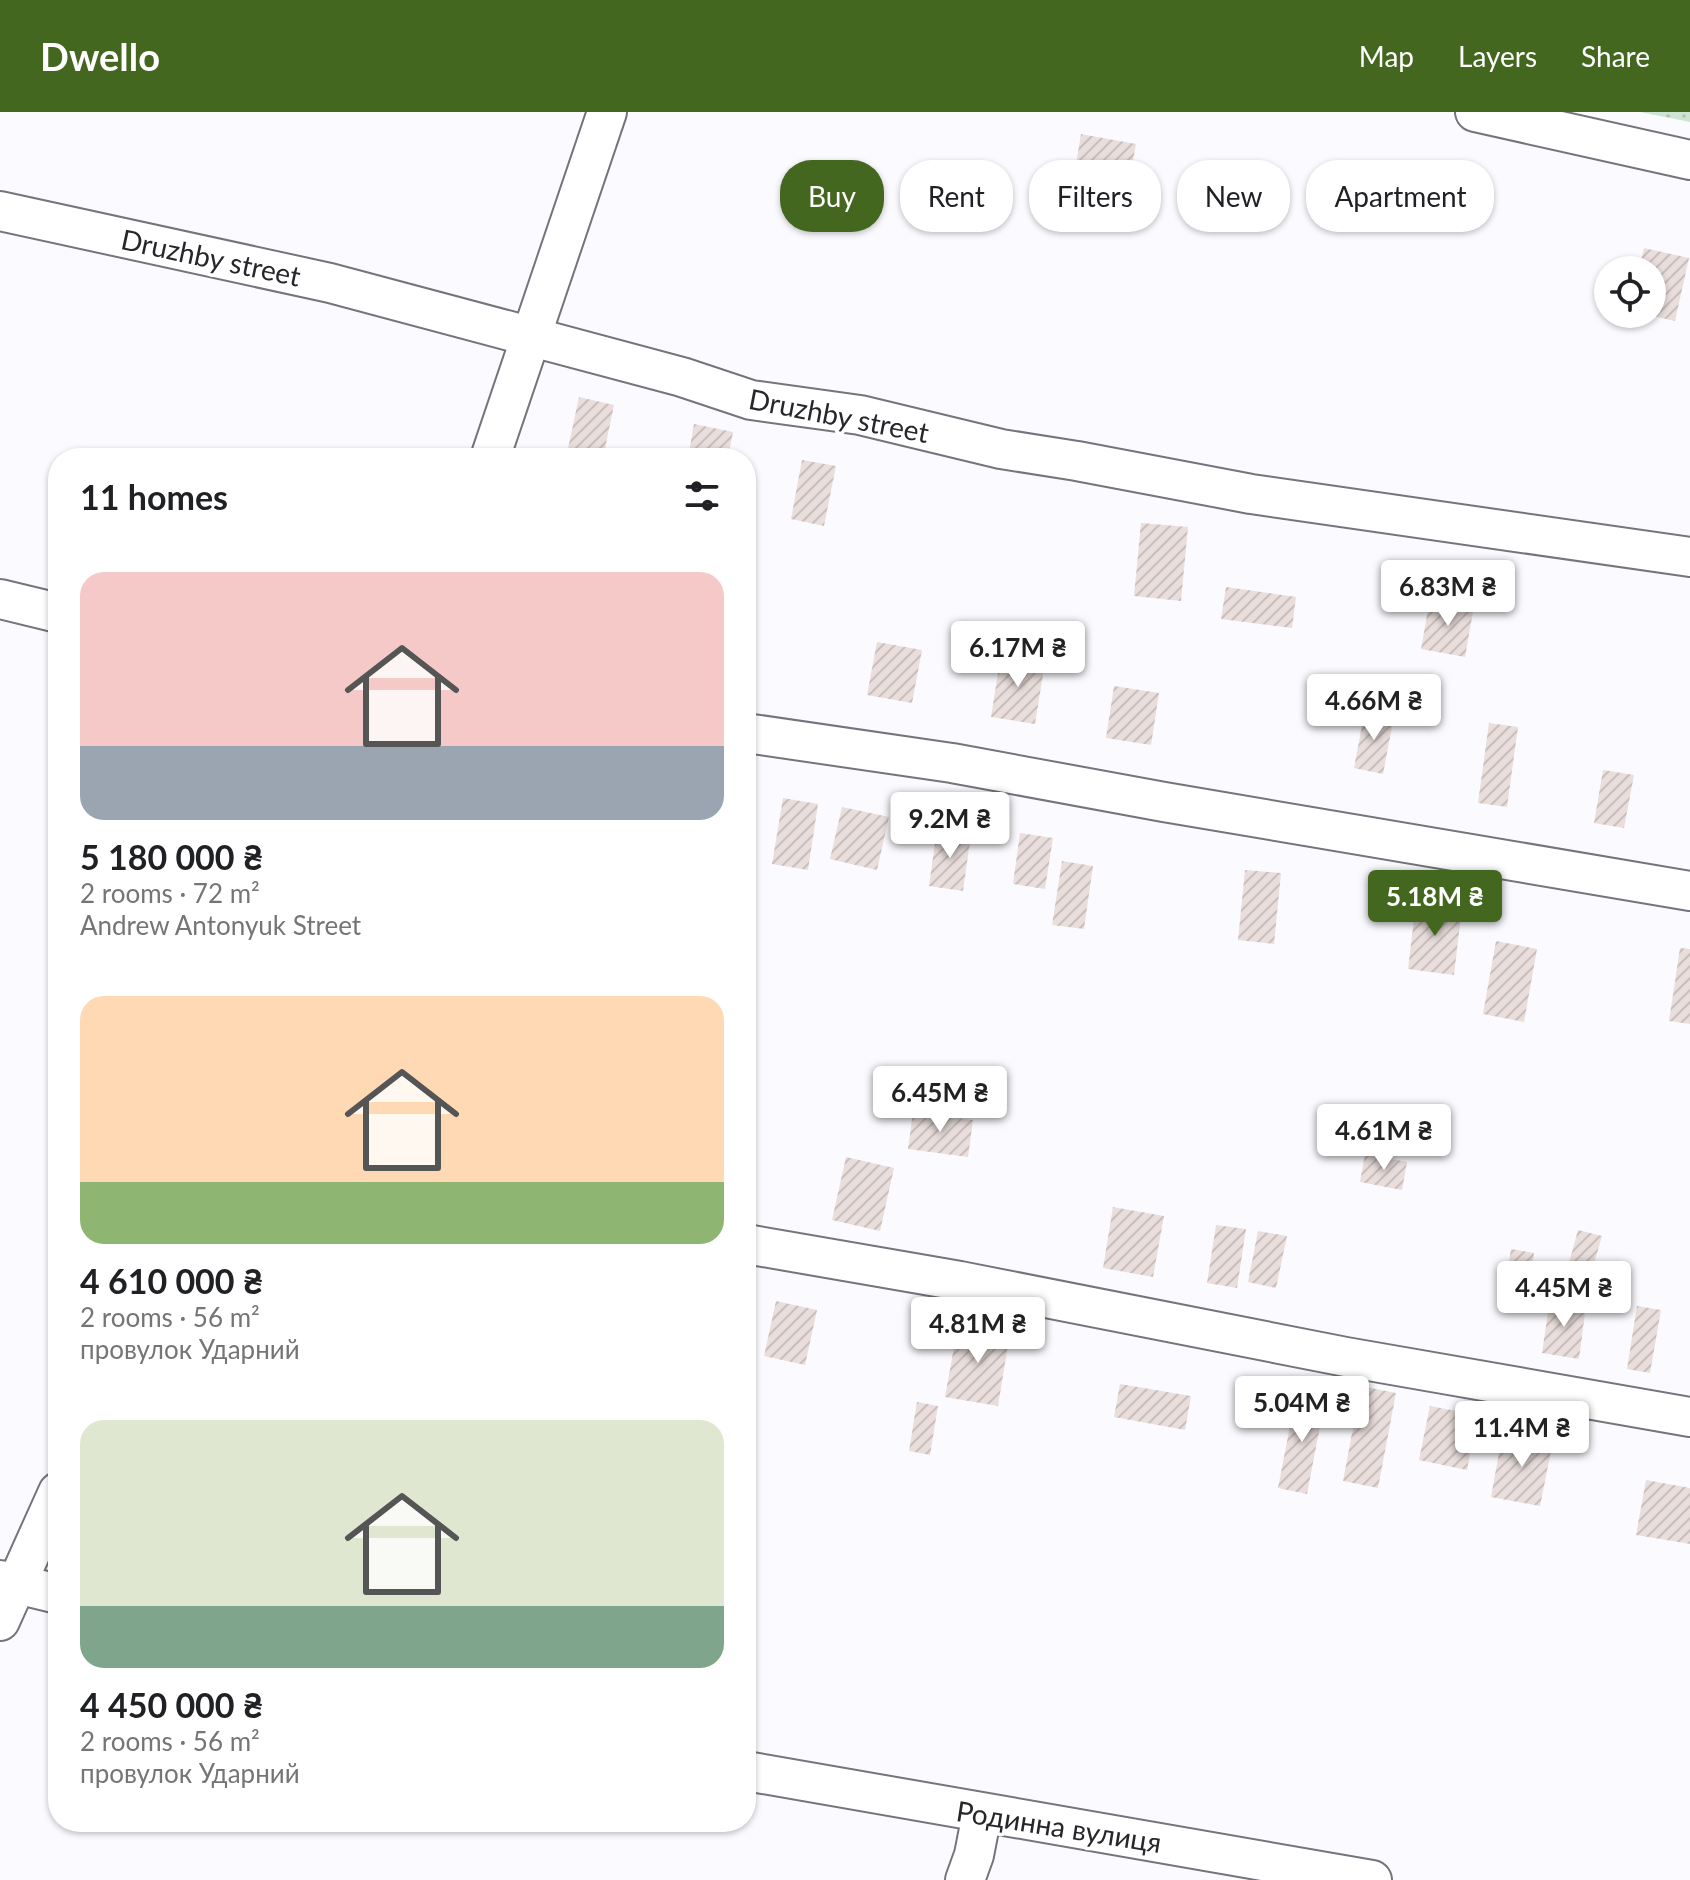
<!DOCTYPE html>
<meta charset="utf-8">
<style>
:root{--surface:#fff;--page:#f6f6f6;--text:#202124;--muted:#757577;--accent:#446720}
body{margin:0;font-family:Lato,sans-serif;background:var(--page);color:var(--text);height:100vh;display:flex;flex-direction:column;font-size:30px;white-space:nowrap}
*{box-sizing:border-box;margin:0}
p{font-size:26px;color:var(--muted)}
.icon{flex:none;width:44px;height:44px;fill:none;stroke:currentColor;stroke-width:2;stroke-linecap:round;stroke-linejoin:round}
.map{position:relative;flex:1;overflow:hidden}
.drawer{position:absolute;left:48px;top:336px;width:708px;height:1384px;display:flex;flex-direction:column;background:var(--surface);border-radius:32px;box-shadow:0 2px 6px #0004}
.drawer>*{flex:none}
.hud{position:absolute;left:780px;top:48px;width:760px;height:72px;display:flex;gap:16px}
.fabs{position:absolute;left:1594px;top:144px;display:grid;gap:16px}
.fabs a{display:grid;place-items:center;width:72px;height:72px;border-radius:50%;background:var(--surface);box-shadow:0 2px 6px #0004;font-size:40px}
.price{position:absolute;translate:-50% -68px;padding:0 18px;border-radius:8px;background:#fff;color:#222;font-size:26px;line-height:52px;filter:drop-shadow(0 2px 4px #0008)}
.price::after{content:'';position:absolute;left:50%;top:48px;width:24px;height:18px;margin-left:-12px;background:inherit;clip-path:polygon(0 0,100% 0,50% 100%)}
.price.selected{background:var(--accent);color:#fff}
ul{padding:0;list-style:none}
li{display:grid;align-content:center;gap:16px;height:424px;padding:0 32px}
li span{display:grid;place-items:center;height:248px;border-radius:24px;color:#555}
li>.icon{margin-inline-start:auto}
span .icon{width:144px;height:144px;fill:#fffc;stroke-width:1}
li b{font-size:34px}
h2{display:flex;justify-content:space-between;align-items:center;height:96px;padding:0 32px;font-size:34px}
.tag{padding:0 28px;border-radius:32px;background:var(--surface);box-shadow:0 2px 6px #0004;font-size:28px;line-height:72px}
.tag.selected{background:var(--accent);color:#fff}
header{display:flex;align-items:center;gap:48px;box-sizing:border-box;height:112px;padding:0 40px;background:var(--accent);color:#fff}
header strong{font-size:38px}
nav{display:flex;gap:44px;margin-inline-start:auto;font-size:28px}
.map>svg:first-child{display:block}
</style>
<header>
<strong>Dwello</strong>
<nav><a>Map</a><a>Layers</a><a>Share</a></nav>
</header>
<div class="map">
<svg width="1690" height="1768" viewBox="0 0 1690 1768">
<defs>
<pattern id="grass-dots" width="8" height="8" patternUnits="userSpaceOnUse" patternTransform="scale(2)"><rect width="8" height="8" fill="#cde5d2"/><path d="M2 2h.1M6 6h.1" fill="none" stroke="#b0c4b4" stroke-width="1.8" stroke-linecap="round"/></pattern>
<pattern id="building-hatch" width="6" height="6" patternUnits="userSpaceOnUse" patternTransform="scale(2)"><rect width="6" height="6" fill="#e9dedb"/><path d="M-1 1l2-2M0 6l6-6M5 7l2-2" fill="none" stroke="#c8bebc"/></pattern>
</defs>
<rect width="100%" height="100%" fill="#fbfbff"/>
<path fill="url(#grass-dots)" d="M 1640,0 L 1690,0 L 1690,10 Z"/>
<g fill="url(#building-hatch)">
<path d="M 1081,22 L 1136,32 L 1127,80 L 1073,71 Z"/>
<path d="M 1644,136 L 1689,146 L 1675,209 L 1652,204 L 1652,158 L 1639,158 Z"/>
<path d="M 579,285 L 614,293 L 603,346 L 566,346 Z"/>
<path d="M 694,312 L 733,320 L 728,346 L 688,346 Z"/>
<path d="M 802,348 L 836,354 L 824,414 L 791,407 Z"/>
<path d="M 1141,411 L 1188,415 L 1181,489 L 1134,484 Z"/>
<path d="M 1226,475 L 1296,485 L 1292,516 L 1221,507 Z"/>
<path d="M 1430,487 L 1474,494 L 1465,545 L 1421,537 Z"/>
<path d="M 877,530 L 922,538 L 912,591 L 867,583 Z"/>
<path d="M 1001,542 L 1045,550 L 1035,612 L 991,605 Z"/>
<path d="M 1114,574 L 1159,581 L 1151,633 L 1106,626 Z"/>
<path d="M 1365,598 L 1394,604 L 1383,662 L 1354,656 Z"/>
<path d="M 1489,611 L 1518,615 L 1507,695 L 1478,691 Z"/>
<path d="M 1603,658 L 1634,663 L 1624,716 L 1594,711 Z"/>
<path d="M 783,686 L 818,692 L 808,758 L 772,752 Z"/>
<path d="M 842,695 L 889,705 L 877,758 L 830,747 Z"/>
<path d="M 937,717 L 971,722 L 963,779 L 929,774 Z"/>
<path d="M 1020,721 L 1053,726 L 1045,777 L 1013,772 Z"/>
<path d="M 1062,749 L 1093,754 L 1084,817 L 1052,813 Z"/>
<path d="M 1245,758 L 1281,761 L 1274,832 L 1238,828 Z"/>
<path d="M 1416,790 L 1462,795 L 1454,863 L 1408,857 Z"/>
<path d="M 1496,829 L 1537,837 L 1524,910 L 1483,902 Z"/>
<path d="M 1680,836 L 1690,837 L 1690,912 L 1669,909 Z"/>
<path d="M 913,1000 L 973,1008 L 968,1045 L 908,1037 Z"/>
<path d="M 1365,1042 L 1407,1050 L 1402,1078 L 1360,1070 Z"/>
<path d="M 846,1045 L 894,1056 L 880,1119 L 832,1108 Z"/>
<path d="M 1113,1095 L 1164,1104 L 1153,1165 L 1103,1156 Z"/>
<path d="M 1216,1113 L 1246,1117 L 1237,1176 L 1207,1171 Z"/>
<path d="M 1578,1118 L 1602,1124 L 1589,1169 L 1566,1162 Z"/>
<path d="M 1258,1119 L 1287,1124 L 1276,1176 L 1248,1170 Z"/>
<path d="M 1511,1137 L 1534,1141 L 1529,1173 L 1506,1169 Z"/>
<path d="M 1550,1187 L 1586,1193 L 1579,1247 L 1542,1241 Z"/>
<path d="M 776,1189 L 817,1198 L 805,1253 L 764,1244 Z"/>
<path d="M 1637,1194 L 1661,1198 L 1650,1261 L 1627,1257 Z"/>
<path d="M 958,1213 L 1010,1221 L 998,1294 L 945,1285 Z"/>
<path d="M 1120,1272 L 1191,1284 L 1185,1318 L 1114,1305 Z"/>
<path d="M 1361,1274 L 1396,1281 L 1378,1376 L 1343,1369 Z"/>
<path d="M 1296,1283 L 1325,1288 L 1307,1382 L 1278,1376 Z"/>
<path d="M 917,1290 L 938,1294 L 930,1343 L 909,1339 Z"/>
<path d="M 1430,1294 L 1477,1303 L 1467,1358 L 1419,1348 Z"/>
<path d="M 1503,1319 L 1553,1329 L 1540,1394 L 1491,1385 Z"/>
<path d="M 1646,1368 L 1690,1376 L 1690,1432 L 1636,1423 Z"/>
</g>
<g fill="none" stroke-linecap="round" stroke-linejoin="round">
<g stroke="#74747c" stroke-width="42">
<g id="minor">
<path d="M 1475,0 L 1690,48"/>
<path d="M 0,99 L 330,171 L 682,265 L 751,288 L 860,303 L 1001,337 L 1077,349 L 1251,382 L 1690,445"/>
<path d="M 490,346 L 607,0"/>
<path d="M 0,487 L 58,501"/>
<path d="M 746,621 L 952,651 L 1164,690 L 1690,779"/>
<path d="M 746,1132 L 960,1169 L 1346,1245 L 1690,1305"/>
<path d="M 0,1468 L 58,1482"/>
<path d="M 0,1509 L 58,1380"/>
<path d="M 746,1659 L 1372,1768"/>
<path d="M 965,1768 L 974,1743 L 982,1702"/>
</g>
</g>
<use href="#minor" stroke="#fff" stroke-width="38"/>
</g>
<g text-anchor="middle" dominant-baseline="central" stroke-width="7" stroke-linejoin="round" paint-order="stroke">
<g font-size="28" fill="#27262a" stroke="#fff">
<text transform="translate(211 145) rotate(12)">Druzhby street</text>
<text transform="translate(839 303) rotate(11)">Druzhby street</text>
<text transform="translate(1059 1714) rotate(9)">Родинна вулиця</text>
</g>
</g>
</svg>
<div class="fabs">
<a><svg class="icon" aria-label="locate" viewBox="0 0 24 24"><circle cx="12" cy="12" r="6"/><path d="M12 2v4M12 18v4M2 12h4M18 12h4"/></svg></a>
</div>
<b class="price" style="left:1448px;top:516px">6.83M ₴</b>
<b class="price" style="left:1018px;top:577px">6.17M ₴</b>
<b class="price" style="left:1374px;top:630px">4.66M ₴</b>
<b class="price" style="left:950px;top:748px">9.2M ₴</b>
<b class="price selected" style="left:1435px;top:826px">5.18M ₴</b>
<b class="price" style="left:940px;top:1022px">6.45M ₴</b>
<b class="price" style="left:1384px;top:1060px">4.61M ₴</b>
<b class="price" style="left:1564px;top:1217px">4.45M ₴</b>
<b class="price" style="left:978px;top:1253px">4.81M ₴</b>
<b class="price" style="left:1302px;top:1332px">5.04M ₴</b>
<b class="price" style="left:1522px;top:1357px">11.4M ₴</b>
<div class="hud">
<a class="tag selected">Buy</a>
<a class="tag">Rent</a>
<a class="tag">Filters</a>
<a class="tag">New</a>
<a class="tag">Apartment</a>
</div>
<section class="drawer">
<h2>11 homes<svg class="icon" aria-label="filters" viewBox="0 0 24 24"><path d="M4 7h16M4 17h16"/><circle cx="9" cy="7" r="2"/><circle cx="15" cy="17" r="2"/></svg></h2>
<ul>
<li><span style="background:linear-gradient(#f6c9c9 70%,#9aa5b1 0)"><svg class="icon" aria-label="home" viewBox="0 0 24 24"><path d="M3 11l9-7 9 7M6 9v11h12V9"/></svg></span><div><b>5 180 000 ₴</b><p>2 rooms · 72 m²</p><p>Andrew Antonyuk Street</p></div></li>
<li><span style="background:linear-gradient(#ffd9b3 75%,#8fb573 0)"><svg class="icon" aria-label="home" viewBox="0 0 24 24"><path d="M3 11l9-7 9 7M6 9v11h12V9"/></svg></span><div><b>4 610 000 ₴</b><p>2 rooms · 56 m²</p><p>провулок Ударний</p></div></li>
<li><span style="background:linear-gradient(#dfe7d0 75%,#7fa58c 0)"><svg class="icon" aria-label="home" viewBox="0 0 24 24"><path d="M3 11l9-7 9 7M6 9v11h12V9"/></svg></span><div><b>4 450 000 ₴</b><p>2 rooms · 56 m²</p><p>провулок Ударний</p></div></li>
</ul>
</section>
</div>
